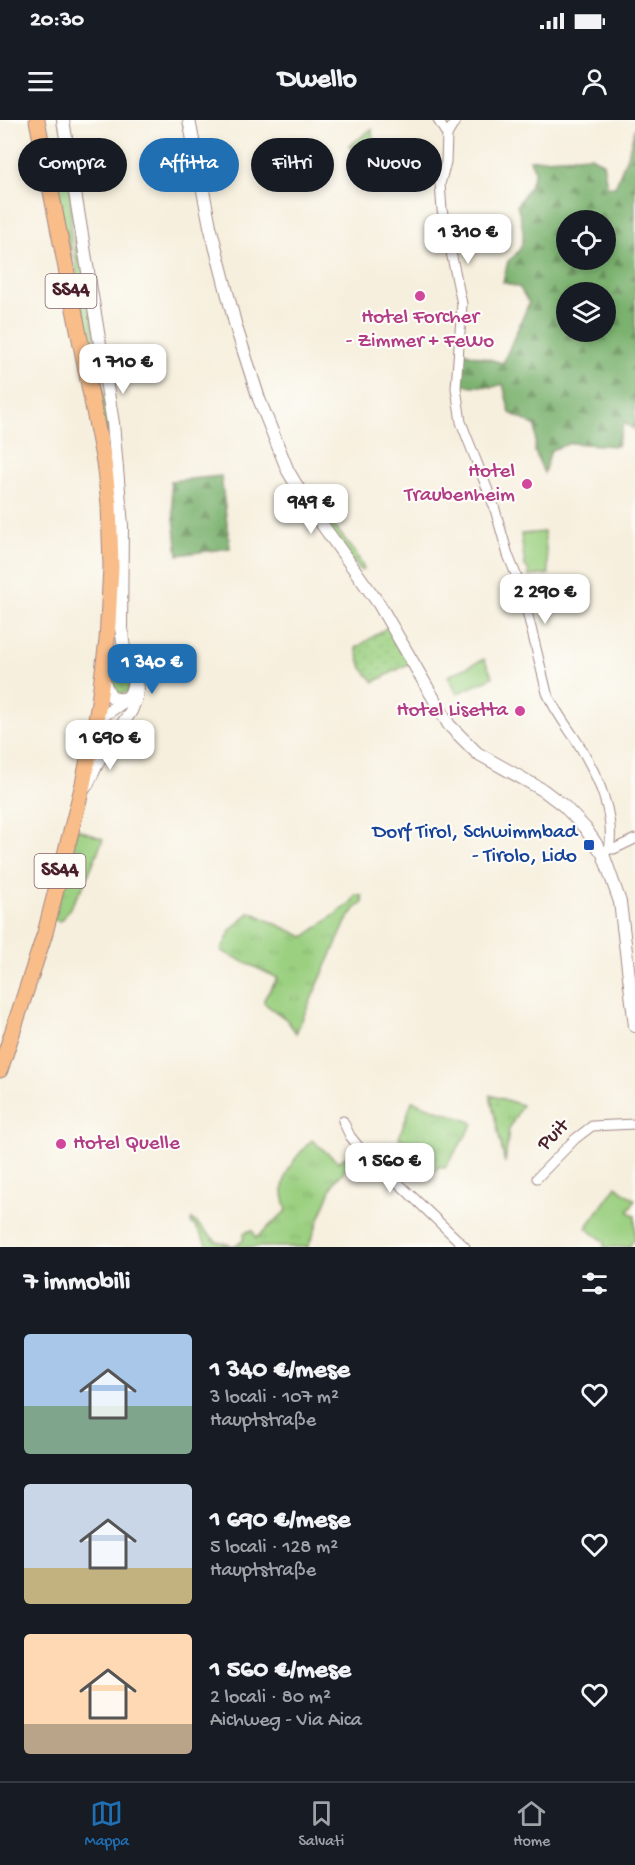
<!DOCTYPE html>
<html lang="it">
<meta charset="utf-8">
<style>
:root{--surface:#171b24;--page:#242831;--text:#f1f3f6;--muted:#9ea1a6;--line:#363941;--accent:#1f6fb2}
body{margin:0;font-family:"Gochi Hand",sans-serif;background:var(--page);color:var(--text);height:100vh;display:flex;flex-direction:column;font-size:22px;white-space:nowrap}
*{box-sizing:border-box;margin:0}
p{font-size:20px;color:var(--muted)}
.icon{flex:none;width:33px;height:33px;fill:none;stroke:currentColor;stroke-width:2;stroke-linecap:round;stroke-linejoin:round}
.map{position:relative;height:1127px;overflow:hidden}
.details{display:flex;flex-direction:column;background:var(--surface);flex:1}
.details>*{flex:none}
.hud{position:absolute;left:18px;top:18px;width:600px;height:54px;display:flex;gap:12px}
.controls{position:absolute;left:556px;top:90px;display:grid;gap:12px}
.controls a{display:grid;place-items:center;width:60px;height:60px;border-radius:50%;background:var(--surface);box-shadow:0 3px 9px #0003;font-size:30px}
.price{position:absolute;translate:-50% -51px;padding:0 14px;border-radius:12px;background:#fff;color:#222;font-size:20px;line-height:39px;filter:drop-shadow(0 2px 3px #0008)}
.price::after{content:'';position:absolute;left:50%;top:36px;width:18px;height:14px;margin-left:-9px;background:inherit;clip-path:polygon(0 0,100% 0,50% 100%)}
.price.active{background:var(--accent);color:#fff}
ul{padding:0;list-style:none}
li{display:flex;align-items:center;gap:18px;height:150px;padding:0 24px}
li span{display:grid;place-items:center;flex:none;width:168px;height:120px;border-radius:6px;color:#555}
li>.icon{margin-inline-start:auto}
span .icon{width:72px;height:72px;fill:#fffc;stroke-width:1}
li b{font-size:26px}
h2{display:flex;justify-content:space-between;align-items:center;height:72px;padding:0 24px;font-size:26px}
.pill{padding:0 21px;border-radius:27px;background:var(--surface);box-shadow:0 3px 9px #0003;font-size:21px;line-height:54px}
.pill.active{background:var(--accent);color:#fff}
.status{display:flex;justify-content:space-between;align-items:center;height:42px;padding:0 30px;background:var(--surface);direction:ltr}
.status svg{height:16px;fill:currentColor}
header{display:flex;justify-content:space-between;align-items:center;height:78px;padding:0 24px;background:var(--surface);font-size:27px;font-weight:700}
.dock{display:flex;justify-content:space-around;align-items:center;height:84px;border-top:2px solid var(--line);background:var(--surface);font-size:16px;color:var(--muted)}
.dock a{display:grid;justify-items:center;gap:3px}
.dock .active{color:var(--accent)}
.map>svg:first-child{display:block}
</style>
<div class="status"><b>20:30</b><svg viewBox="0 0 49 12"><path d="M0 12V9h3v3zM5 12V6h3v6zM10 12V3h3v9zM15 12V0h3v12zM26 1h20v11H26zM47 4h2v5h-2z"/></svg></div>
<header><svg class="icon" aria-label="menu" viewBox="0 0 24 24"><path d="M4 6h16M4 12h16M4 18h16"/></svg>Dwello<svg class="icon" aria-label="person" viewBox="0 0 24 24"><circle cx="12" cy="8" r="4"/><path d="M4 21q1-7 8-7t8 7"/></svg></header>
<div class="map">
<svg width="635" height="1127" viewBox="0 0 635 1127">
<defs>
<pattern id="grass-tufts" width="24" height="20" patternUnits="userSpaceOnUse" patternTransform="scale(1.5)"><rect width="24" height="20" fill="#9bd081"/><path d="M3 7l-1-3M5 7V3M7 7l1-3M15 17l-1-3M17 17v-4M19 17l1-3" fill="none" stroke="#87b270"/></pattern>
<pattern id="forest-firs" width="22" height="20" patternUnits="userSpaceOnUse" patternTransform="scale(1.5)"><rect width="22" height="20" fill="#7cb26f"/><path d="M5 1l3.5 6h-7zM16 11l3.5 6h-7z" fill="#68905b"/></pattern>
<pattern id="park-dots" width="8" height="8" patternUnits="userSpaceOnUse" patternTransform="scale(1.5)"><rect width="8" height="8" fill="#9bd081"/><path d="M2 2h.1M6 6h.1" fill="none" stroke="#87b270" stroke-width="1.8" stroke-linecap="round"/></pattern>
</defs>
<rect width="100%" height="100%" fill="#fdfcf7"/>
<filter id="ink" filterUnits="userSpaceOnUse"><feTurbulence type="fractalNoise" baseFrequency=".0167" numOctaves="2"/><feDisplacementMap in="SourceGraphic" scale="12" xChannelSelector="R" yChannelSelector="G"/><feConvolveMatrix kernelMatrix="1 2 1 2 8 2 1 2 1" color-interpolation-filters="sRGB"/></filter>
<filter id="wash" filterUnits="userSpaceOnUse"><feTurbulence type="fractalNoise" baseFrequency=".008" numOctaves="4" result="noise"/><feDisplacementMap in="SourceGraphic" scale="24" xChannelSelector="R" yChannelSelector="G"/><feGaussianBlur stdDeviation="1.35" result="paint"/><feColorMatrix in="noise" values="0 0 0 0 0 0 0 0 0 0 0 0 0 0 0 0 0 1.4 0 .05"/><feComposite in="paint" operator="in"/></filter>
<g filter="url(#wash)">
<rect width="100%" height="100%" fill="#f6efdd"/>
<g fill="url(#grass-tufts)" stroke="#727856" stroke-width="1.5">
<path d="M 372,9 L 373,21 L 358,36 L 349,26 Z"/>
<path d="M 65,43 L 71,65 L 71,142 L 54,55 L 58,47 Z"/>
<path d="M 74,80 L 110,316 L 112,351 L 79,185 L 81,170 L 76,149 Z"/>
<path d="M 315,382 L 355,432 L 364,449 L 361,451 L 309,386 Z"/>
<path d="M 77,709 L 103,719 L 84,765 L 63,799 L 59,801 L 54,800 Z"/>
<path d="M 355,775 L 362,776 L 363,783 L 355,789 L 346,802 L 296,913 L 287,900 L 264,883 L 264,879 L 278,858 L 221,831 L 231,810 L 250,792 L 304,817 L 351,783 Z"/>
<path d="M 490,975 L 522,985 L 509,1009 L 505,1043 Z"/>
<path d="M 412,981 L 472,1002 L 473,1004 L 445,1048 L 440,1046 L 436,1050 L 430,1052 L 431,1048 L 405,1023 L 406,1021 L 399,1018 Z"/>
<path d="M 312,1020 L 338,1042 L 355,1031 L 358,1036 L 334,1062 L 308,1127 L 209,1127 C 202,1119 200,1109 191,1103 L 192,1099 L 216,1121 L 233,1126 L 243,1121 L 244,1113 L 252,1110 L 256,1118 L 287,1090 C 285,1084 283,1077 283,1071 C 283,1051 298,1034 312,1020 Z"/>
</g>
<g fill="url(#forest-firs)" stroke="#63684d" stroke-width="1.5" fill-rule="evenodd">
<path d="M 635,8 L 635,310 L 624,303 L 617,326 L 571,323 L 551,330 L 544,353 L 535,332 L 536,306 L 510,293 L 503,264 L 493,267 L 460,265 L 462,232 L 503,243 L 529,183 L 520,168 L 503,162 L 508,141 C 531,125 523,108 517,85 L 530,66 L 535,51 L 530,40 L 591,36 L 603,43 L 607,66 L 615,67 L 629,31 ZM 567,100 L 606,100 L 606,140 L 567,140 ZM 567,172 L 606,172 L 606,212 L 567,212 Z"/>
<path d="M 221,356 L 230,428 L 178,435 L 170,361 Z"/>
</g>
<g fill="url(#park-dots)" stroke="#727856" stroke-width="1.5">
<path d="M 389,506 L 410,543 L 374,562 L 362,548 L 356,528 Z"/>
<path d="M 124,543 L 130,565 L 128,572 L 117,575 L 112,569 L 112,562 L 111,550 L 116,544 Z"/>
</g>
<g fill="#9bd081" stroke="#727856" stroke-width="1.5">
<path d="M 544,412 L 549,454 L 529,456 L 528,449 L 525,446 L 521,414 Z"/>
<path d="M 484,539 L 493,557 L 457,574 L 448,556 Z"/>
<path d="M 616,1066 L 635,1080 L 628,1091 L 635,1096 L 635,1118 L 629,1127 L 605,1127 L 603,1126 L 605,1122 L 586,1108 Z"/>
</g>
</g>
<g filter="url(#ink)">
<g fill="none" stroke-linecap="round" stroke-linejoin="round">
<g stroke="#a08784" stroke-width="11">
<g id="minor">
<path d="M 438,0 L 447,15 L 446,42 L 440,64 L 442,90 L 462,184 L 456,268 L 461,302 L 494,386 L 508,435 L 521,467 L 547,573 C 555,591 566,605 576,620 C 590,642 601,663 607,688 C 610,701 612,715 609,729"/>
<path d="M 447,15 L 456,0"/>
<path d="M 605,732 L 609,729 L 614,729 L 635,719"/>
<path d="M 343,1001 L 350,1016 L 367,1037 L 392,1057 L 465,1127"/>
<path d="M 537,1058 L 575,1019 L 592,1006 L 635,1004"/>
</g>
</g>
<g stroke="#a08784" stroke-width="14">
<g id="tertiary">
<path d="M 63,0 L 113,303 L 122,406 L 121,508 L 124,528 L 138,568 L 136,578 L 131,591 L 99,640 L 87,665"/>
<path d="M 189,0 L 210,106 L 236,207 L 259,279 L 288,351 L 309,386 L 379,484 L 449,605 L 477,633 L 543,670 L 564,686 L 585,708 L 603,734 L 620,782 L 635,906"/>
<path d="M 103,558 C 107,571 111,585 129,577"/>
<path d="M 95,605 C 105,587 131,586 133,565"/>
</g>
</g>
<g stroke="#a08784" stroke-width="17">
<path id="primary" d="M 0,950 L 45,813 L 83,664 L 98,589 L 107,520 L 111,447 L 109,384 L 104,342 L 37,0"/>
</g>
<use href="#minor" stroke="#fff" stroke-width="9"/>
<use href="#tertiary" stroke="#fff" stroke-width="12"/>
<use href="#primary" stroke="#f8bd89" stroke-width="15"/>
</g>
</g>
<g fill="#d1479c" stroke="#fdfcf7" stroke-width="2">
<circle cx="420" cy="176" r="6"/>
<circle cx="527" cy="364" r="6"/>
<circle cx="520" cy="591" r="6"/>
<circle cx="61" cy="1024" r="6"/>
</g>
<rect fill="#1a4fb4" stroke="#fdfcf7" stroke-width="2" x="583" y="719" width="12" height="12" rx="3"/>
<g text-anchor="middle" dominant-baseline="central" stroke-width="4.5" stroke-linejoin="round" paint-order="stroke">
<g fill="#fdfcf7" stroke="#806168" stroke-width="1.5">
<rect x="45.5" y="154" width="51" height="34" rx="4.5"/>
<rect x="34.5" y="734" width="51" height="34" rx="4.5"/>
</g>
<g font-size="20" font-weight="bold" fill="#4a1f2b">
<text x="71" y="171">SS44</text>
<text x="60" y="751">SS44</text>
</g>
<g font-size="21" fill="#b23c85" stroke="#fdfcf7" text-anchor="end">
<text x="420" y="198" text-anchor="middle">Hotel Forcher<tspan x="420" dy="24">- Zimmer + FeWo</tspan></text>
<text x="515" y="352">Hotel<tspan x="515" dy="24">Traubenheim</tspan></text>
<text x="508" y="591">Hotel Lisetta</text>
<text x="73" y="1024" text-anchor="start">Hotel Quelle</text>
</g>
<g font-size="21" fill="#164399" stroke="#fdfcf7" text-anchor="end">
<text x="577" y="713">Dorf Tirol, Schwimmbad<tspan x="577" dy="24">- Tirolo, Lido</tspan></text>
</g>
<g font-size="21" fill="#4a1f2b" stroke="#fdfcf7">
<text transform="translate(554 1016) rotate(-45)">Puit</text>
</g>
</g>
</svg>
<div class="controls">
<a><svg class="icon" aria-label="locate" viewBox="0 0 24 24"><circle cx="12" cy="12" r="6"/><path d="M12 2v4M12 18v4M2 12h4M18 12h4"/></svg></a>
<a><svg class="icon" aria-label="layers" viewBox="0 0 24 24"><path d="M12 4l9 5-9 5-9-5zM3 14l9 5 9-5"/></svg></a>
</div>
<b class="price" style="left:468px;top:145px">1 310 €</b>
<b class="price" style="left:123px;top:275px">1 710 €</b>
<b class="price" style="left:311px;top:415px">949 €</b>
<b class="price" style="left:545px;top:505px">2 290 €</b>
<b class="price active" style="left:152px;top:575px">1 340 €</b>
<b class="price" style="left:110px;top:651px">1 690 €</b>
<b class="price" style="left:390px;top:1074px">1 560 €</b>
<div class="hud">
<a class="pill">Compra</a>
<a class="pill active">Affitta</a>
<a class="pill">Filtri</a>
<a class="pill">Nuovo</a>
</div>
</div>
<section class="details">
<h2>7 immobili<svg class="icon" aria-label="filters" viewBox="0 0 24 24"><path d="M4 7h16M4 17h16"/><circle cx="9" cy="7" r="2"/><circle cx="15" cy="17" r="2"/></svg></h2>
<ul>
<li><span style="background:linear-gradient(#a9c7e8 60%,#7fa58c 0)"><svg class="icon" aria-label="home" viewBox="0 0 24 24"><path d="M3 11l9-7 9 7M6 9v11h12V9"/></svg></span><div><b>1 340 €/mese</b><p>3 locali · 107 m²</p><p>Hauptstraße</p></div><svg class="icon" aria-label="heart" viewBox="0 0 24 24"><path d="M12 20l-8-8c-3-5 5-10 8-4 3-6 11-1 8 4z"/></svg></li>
<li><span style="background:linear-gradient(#c9d6e8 70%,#c2b280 0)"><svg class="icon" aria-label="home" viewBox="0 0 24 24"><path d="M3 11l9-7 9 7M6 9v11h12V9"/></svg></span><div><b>1 690 €/mese</b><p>5 locali · 128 m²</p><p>Hauptstraße</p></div><svg class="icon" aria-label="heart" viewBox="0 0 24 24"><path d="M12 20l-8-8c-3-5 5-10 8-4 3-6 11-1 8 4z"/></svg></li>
<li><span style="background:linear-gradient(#ffd9b3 75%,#b9a48a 0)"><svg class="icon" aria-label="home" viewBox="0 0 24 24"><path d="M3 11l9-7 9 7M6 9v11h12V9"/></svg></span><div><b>1 560 €/mese</b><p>2 locali · 80 m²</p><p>Aichweg - Via Aica</p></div><svg class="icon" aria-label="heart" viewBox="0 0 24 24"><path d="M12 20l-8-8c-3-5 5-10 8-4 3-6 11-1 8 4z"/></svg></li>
</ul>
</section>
<nav class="dock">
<a class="active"><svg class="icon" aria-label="map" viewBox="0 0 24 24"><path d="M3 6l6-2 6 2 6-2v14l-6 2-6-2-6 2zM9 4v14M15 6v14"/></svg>Mappa</a>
<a><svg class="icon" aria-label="saved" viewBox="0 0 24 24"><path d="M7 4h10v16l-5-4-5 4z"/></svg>Salvati</a>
<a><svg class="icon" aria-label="home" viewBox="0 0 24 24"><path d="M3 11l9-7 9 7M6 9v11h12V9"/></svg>Home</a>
</nav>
